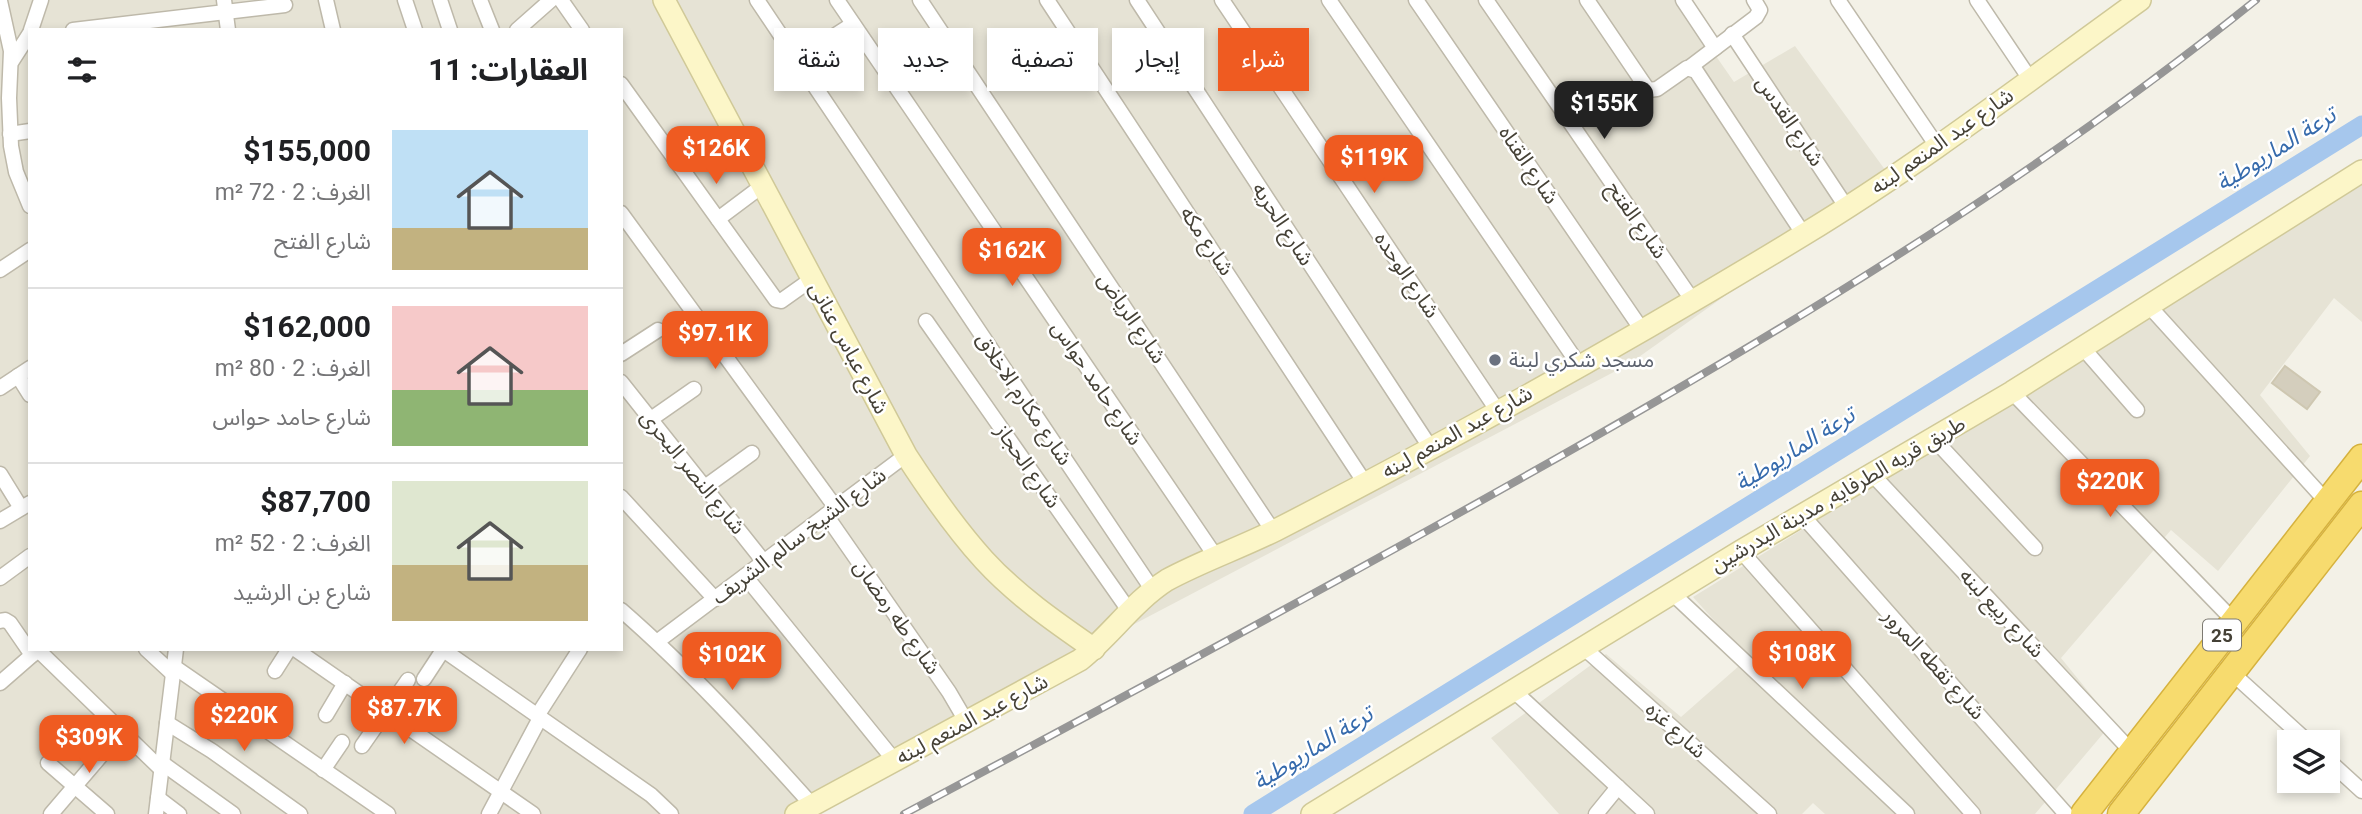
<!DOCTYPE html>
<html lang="ar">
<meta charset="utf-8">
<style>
:root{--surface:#fff;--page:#f6f6f6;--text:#202124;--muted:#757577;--line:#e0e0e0;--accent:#ef5b21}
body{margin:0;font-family:Roboto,"Noto Sans Arabic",sans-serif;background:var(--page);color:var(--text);direction:rtl;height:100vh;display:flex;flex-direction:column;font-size:26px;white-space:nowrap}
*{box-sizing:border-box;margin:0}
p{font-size:23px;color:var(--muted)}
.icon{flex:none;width:38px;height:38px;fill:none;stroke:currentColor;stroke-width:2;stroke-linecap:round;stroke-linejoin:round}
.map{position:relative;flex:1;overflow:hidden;direction:ltr}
.side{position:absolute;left:28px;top:28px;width:595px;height:623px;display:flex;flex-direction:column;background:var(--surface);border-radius:0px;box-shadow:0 4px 10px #0003;direction:rtl}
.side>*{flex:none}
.guide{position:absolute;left:644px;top:28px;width:665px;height:63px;direction:rtl;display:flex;gap:14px}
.controls{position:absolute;left:2277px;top:730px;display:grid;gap:14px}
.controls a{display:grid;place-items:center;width:63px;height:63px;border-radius:0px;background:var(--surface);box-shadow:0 4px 10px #0003;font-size:35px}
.price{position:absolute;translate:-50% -60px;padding:0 16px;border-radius:14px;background:var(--accent);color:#fff;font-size:23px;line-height:46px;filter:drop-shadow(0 2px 4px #0008)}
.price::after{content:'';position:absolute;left:50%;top:42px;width:21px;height:16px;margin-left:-10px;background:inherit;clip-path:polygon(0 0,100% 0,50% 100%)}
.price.current{background:#222;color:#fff}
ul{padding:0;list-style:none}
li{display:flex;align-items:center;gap:21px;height:175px;padding:0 35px}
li+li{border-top:2px solid var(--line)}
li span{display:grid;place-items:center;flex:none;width:196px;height:140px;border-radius:0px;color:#555}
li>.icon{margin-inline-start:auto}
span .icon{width:84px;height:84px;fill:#fffc;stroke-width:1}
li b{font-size:30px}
h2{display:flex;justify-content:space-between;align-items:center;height:84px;padding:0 35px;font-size:30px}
.chip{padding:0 24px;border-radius:0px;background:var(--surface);box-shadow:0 4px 10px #0003;font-size:24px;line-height:63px}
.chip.current{background:var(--accent);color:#fff}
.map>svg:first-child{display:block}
</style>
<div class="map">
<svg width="2362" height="814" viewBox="0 0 2362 814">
<rect width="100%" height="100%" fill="#f3f1e7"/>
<g fill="#e6e3d5" fill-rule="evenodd">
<path d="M 0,0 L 1677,0 L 1734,82 L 1795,46 L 1891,178 L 1629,364 L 1062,662 L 810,814 L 0,814 ZM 30,30 L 621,30 L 621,649 L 30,649 Z"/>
<path d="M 2362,169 L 2362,322 L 2334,298 L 2260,395 L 2310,456 L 2218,571 L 2171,530 L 2061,658 L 2113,722 L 2035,814 L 1825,814 L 1813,803 L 1802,814 L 1559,814 L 1491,738 L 1606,654 L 1681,717 L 1748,658 L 1693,597 L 2115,336 Z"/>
</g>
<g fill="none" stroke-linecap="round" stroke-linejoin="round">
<path stroke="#a6c7ed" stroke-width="19" d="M 1253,814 L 2362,125"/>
</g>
<path fill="#d4cebd" stroke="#cec7b1" stroke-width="2" d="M 2285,366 L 2320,392 L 2307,409 L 2272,383 Z"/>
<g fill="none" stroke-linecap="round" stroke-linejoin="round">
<g stroke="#beb9aa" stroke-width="17">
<g id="street">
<path d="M 224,0 L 228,30"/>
<path d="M 326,0 L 333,30"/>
<path d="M 405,0 L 415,30"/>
<path d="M 440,0 L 450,30"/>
<path d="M 480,0 L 492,30"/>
<path d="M 561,0 L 582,30"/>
<path d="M 757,0 L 1152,589"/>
<path d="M 837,0 L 1216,557"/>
<path d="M 920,0 L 1273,531"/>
<path d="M 1047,0 L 1365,483"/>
<path d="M 1137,0 L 1430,447"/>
<path d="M 1222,0 L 1497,410"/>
<path d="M 1329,0 L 1579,365"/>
<path d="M 1416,0 L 1642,330"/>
<path d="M 1486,0 L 1693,301"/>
<path d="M 1587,0 L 1648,90 L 1657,89 L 1687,68 L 1696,71 L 1804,235"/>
<path d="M 1683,0 L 1715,48"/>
<path d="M 1838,0 L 1937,146"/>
<path d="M 1977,0 L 2030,79"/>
<path d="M 0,1 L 11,51 L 9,98 L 11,146 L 16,172 L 30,206"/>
<path d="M 31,30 L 41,0"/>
<path d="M 73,30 L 285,5"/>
<path d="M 517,30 L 551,0"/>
<path d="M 1732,34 L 1847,208"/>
<path d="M 797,60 L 853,24"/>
<path d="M 12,61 L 30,33"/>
<path d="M 1690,67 L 1756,17 L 1760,10 L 1754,0"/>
<path d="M 621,84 L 776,300 L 781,301 L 812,279"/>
<path d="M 10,134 L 30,131"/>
<path d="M 621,213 L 836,508"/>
<path d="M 718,219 L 762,186"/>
<path d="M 0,270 L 30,250"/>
<path d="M 2150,307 L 2327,502"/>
<path d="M 926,321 L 1130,612"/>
<path d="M 2083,348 L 2137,410"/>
<path d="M 621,354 L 658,330"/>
<path d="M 18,376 L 30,395"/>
<path d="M 621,382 L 764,562"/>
<path d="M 0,388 L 30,368"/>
<path d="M 2012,392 L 2233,620"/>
<path d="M 651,419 L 694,389"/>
<path d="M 1933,438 L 2035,548"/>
<path d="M 0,474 L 21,508"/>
<path d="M 1872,474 L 2132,752"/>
<path d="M 705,487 L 752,453"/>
<path d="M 621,497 L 715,599"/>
<path d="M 826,515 L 949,692 L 966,721"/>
<path d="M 1802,515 L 2066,814"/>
<path d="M 0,521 L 30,503"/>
<path d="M 1741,551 L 1973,814"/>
<path d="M 745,576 L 894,760"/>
<path d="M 0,578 L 30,556"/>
<path d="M 1672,593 L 1907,814"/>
<path d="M 621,610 C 690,670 751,737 812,805"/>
<path d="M 0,621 L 5,620 L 10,623 L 32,655"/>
<path d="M 658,641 L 906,455"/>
<path d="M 1583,647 L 1769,814"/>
<path d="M 146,649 L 172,673"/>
<path d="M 295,649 L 533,814"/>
<path d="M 442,649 L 651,795 L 671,814"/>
<path d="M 38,650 L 161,769"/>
<path d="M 173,666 L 388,814"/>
<path d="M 275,671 L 289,649"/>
<path d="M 2231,672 L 2308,742"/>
<path d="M 424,679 L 443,650"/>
<path d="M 0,683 L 39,649"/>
<path d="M 1513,690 L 1647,814"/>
<path d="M 326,715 L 345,683"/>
<path d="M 537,716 L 580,649"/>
<path d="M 167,723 L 212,751 L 300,814"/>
<path d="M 362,746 L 408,680"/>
<path d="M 2328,760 L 2362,791"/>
<path d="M 48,763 L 107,814"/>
<path d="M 162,763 L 233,814"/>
<path d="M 323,770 L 342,742"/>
<path d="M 158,798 L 179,814"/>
<path d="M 51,814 L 122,731"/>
<path d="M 156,814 L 176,649"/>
<path d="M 489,814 L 540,718"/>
<path d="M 1596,814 L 1618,787"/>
</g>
</g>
<g stroke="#d0c998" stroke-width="24">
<g id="secondary">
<path d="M 664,0 L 906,455 C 930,492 954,527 984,560 C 1016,595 1055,622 1094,649"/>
<path d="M 796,814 L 1080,660 C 1111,635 1134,601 1167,580 C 1202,561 1240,548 1276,530 C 1455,438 1631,340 1803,235 C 1920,164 2029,80 2140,0"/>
<path d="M 1312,814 L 1741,551 L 2012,392 L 2362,171"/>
</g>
</g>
<g stroke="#d6b23e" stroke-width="29">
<g id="highway">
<path d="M 2084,814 L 2362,458"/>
<path d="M 2121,814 L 2362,505"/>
</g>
</g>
<use href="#street" stroke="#fff" stroke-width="14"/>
<use href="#secondary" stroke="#fcf6c8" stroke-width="21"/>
<use href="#highway" stroke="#f7db6e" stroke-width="26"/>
<g stroke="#969696" stroke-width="8">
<path id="rail" d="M 904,814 C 1107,706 1310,597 1511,484 C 1770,339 2025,186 2256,0"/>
</g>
<use href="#rail" stroke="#fff" stroke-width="5" stroke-dasharray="16" stroke-linecap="butt"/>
</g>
<circle fill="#6b7280" stroke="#fff" stroke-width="2.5" cx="1495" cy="360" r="7"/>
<g text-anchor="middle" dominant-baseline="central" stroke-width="5" stroke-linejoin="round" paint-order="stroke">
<rect fill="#fff" stroke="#7d7a72" stroke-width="2" x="2203" y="619.5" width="38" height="31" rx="5"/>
<g font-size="19" font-weight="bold" fill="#454136">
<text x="2222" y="635">25</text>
</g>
<g font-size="21" fill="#454136" stroke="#fff">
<text transform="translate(1790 121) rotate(56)">شارع القدس</text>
<text transform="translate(1942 141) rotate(-35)">شارع عبد المنعم لبنه</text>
<text transform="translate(1529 165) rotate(56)">شارع القناه</text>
<text transform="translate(1637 220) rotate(55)">شارع الفتح</text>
<text transform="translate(1283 224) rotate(57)">شارع الحريه</text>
<text transform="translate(1207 241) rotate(56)">شارع مكه</text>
<text transform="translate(1407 275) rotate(56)">شارع الوحده</text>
<text transform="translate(1132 318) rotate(56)">شارع الرياض</text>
<text transform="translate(849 348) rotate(62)">شارع عباس عنانى</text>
<text transform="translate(1097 383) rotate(56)">شارع حامد حواس</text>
<text transform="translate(1024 399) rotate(56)">شارع مكارم الاخلاق</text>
<text transform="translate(1457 432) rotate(-29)">شارع عبد المنعم لبنه</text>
<text transform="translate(1028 466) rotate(55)">شارع الحجاز</text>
<text transform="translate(693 472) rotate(51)">شارع النصر البحرى</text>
<text transform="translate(1838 494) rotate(-30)">طريق قريه الطرفايه, مدينة البدرشين</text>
<text transform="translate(799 536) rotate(-37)">شارع الشيخ سالم الشريف</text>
<text transform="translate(2002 613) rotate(47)">شارع ربيع لبنه</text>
<text transform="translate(897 617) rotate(55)">شارع طه رمضان</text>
<text transform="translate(1934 664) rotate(48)">شارع نقطه المرور</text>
<text transform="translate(972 719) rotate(-28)">شارع عبد المنعم لبنه</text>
<text transform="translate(1676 730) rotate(42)">شارع غزه</text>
</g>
<g font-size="21" fill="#5b616d" stroke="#fff" text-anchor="start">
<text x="1509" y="360">مسجد شكري لبنة</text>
</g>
<g font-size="23" font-style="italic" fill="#356aac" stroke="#fff">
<text transform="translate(2276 149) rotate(-32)">ترعة الماريوطية</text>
<text transform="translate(1795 449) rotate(-32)">ترعة الماريوطية</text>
<text transform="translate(1313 748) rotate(-32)">ترعة الماريوطية</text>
</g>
</g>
</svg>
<div class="controls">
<a><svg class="icon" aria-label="layers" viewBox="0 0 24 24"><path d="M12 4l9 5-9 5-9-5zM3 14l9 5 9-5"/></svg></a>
</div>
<b class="price current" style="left:1604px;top:141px">$155K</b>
<b class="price" style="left:716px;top:186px">$126K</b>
<b class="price" style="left:1374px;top:195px">$119K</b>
<b class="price" style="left:1012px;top:288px">$162K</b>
<b class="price" style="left:715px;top:371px">$97.1K</b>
<b class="price" style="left:2110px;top:519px">$220K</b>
<b class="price" style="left:1802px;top:691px">$108K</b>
<b class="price" style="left:732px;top:692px">$102K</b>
<b class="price" style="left:404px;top:746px">$87.7K</b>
<b class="price" style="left:244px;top:753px">$220K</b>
<b class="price" style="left:89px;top:775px">$309K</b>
<div class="guide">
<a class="chip current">شراء</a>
<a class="chip">إيجار</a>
<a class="chip">تصفية</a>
<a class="chip">جديد</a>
<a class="chip">شقة</a>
</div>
<section class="side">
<h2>العقارات: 11<svg class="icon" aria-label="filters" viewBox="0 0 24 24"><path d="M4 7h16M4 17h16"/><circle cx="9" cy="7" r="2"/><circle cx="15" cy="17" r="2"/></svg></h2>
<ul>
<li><span style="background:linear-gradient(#bfe0f5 70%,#c2b280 0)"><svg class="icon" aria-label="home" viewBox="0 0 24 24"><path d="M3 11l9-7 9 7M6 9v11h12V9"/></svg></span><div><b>$155,000</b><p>الغرف: 2 · 72 m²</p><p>شارع الفتح</p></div></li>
<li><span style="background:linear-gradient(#f6c9c9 60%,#8fb573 0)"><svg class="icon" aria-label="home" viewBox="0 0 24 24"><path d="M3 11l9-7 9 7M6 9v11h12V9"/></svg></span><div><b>$162,000</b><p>الغرف: 2 · 80 m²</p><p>شارع حامد حواس</p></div></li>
<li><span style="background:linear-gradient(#dfe7d0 60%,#c2b280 0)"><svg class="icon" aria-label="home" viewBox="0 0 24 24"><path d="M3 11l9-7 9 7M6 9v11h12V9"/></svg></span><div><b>$87,700</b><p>الغرف: 2 · 52 m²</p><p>شارع بن الرشيد</p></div></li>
</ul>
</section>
</div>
